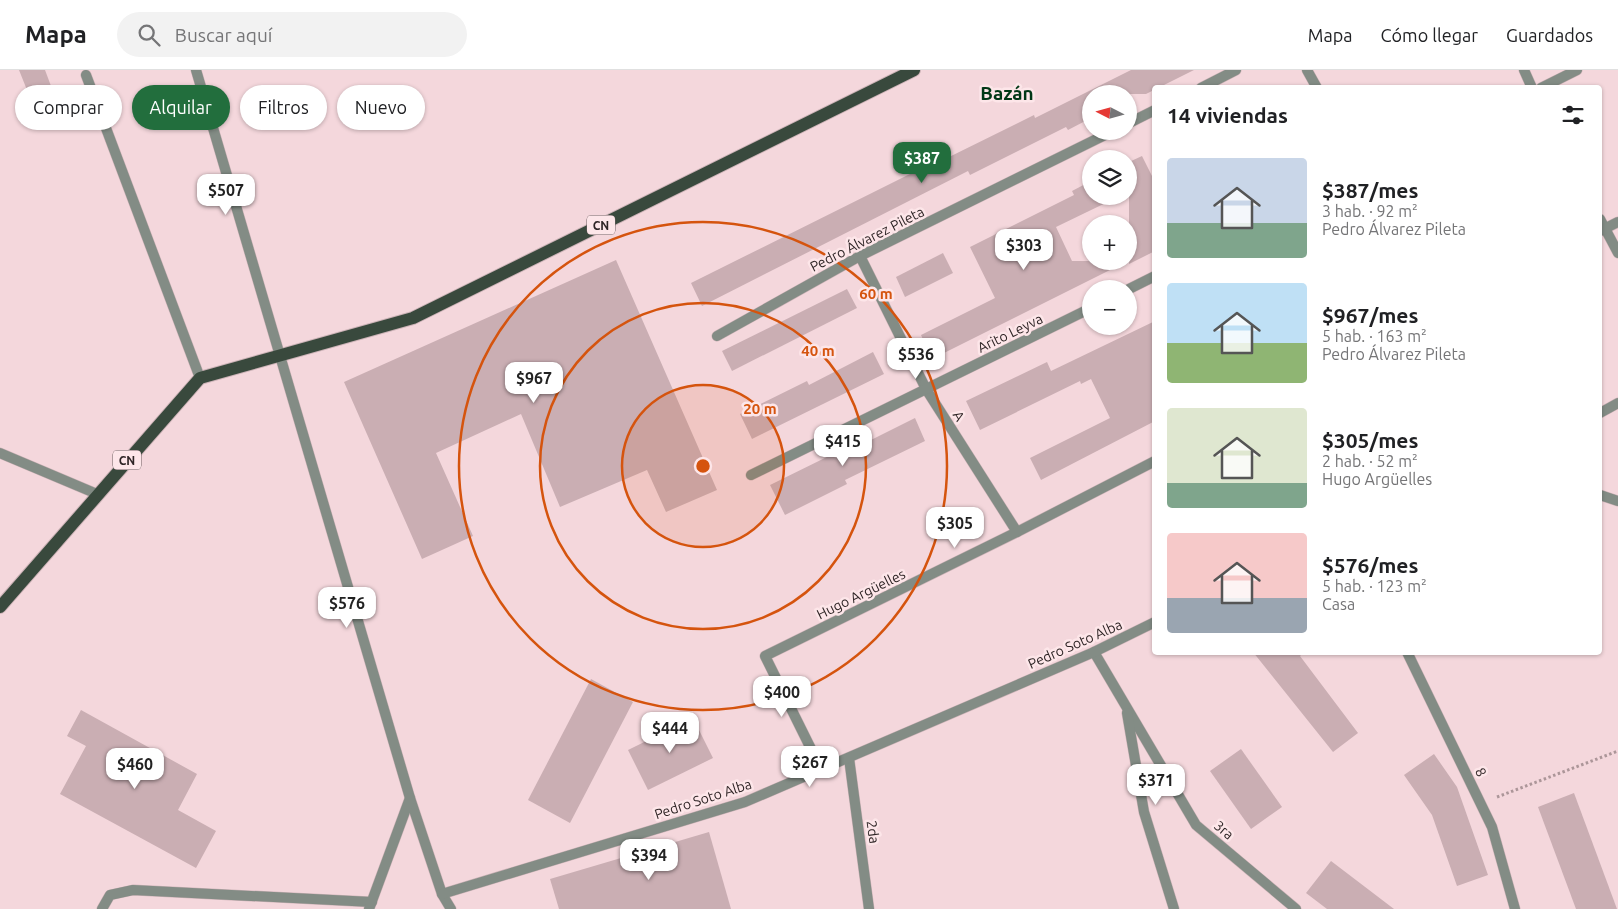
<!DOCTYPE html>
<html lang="es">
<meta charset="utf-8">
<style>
:root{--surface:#fff;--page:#f2f2f2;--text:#202124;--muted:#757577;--line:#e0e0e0;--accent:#226e3d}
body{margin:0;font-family:Ubuntu,sans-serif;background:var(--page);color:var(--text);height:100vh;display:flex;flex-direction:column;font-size:19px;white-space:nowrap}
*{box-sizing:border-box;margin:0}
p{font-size:16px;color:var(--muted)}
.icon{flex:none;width:28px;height:28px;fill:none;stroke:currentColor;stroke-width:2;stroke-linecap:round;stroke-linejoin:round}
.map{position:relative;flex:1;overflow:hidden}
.drawer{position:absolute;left:1152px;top:15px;width:450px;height:570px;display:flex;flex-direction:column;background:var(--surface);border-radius:5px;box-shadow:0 1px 4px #0004}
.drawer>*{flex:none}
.top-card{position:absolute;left:15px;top:15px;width:475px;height:45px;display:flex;gap:10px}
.needle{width:32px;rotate:276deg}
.controls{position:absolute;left:1082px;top:15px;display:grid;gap:10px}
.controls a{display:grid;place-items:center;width:55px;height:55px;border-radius:50%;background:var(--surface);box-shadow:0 1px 4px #0004;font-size:25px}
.price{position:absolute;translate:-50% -42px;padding:0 11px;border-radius:10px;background:#fff;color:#222;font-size:16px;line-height:32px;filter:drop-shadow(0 1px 2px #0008)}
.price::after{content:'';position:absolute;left:50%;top:30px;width:15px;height:11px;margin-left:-8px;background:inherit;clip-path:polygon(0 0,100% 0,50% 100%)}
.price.current{background:var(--accent);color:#fff}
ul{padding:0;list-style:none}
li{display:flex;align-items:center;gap:15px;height:125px;padding:0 15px}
li span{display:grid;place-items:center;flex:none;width:140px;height:100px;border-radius:5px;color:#555}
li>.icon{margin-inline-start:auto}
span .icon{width:60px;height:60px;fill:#fffc;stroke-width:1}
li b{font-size:21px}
h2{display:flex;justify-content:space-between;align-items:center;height:60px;padding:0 15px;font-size:21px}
.chip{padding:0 18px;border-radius:22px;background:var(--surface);box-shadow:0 1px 4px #0004;font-size:18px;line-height:45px}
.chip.current{background:var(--accent);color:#fff}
header{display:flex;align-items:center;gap:30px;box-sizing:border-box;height:70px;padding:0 25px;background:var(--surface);border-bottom:1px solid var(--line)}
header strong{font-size:24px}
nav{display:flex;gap:28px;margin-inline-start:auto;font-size:18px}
.search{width:350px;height:45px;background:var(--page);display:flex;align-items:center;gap:12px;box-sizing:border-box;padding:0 18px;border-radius:28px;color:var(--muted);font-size:19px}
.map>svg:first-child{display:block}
</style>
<header>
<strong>Mapa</strong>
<div class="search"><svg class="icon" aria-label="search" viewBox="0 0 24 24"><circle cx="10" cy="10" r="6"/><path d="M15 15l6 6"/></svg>Buscar aquí</div>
<nav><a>Mapa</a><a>Cómo llegar</a><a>Guardados</a></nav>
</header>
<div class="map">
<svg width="1618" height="839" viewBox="0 0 1618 839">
<rect width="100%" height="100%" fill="#f4d7dc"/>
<g fill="#caaeb3">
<path d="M 19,0 L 45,0 L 51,16 L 29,25 Z"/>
<path d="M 1131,0 L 1194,0 L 1146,24 L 1091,24 L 1091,48 L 1068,60 L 1066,57 L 970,105 L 968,101 L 702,236 L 691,213 L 940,89 L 941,91 L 1034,45 L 1035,48 Z"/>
<path d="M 1142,86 L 1155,112 L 1155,181 L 1129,194 L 1129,92 Z"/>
<path d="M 1091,111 L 1091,126 L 1120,126 L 1056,157 L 1072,191 L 1128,191 L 932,289 L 921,265 L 995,228 L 970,177 L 1074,125 L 1072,121 Z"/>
<path d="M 943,183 L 953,203 L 905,227 L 896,207 Z"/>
<path d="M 616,190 L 717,420 L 666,442 L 647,400 L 560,437 L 521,344 L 436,383 L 473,466 L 422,489 L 344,312 Z"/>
<path d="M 847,219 L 857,238 L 732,301 L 722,281 Z"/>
<path d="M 1155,251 L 1155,351 L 1041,410 L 1030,388 L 1110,348 L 1091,309 L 1081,314 L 1080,311 L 980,360 L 966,331 L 1047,292 L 1051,301 Z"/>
<path d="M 873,282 L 884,304 L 752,369 L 740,344 L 807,311 L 809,315 Z"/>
<path d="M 915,348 L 925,371 L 845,410 L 847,414 L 785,445 L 770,415 L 833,384 L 835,388 Z"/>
<path d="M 1253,582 L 1304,582 L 1300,586 L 1358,663 L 1333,682 Z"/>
<path d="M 591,609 L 633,632 L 570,753 L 528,730 Z"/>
<path d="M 81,640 L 197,704 L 178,740 L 216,761 L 196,798 L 60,724 L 86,676 L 67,666 Z"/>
<path d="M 693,648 L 713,688 L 648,720 L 628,680 Z"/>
<path d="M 1241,679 L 1282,737 L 1251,759 L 1210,701 Z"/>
<path d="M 1434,684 L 1457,717 L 1488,805 L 1457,816 L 1432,745 L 1404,705 Z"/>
<path d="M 1574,723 L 1617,839 L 1576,839 L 1538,737 Z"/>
<path d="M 709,762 L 731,839 L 559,839 L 550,809 Z"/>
<path d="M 1331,791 L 1394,839 L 1327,839 L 1306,823 Z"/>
</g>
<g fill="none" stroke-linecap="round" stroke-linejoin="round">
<g stroke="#ccb3b7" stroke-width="11">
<g id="service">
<path d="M 86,5 L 200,308"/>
<path d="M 0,383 L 97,424"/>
</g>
</g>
<g stroke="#ccb3b7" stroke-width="11">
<g id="minor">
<path d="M 196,0 L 410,728 L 442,824 L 451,839"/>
<path d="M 1307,0 L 1317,18"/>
<path d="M 1524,0 L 1532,18"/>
<path d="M 1201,18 L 1236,0"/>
<path d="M 1541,18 L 1577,0"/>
<path d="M 1129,53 L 1155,40"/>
<path d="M 1600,149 L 1618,183"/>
<path d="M 1600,161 L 1618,152"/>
<path d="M 860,186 L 926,319 L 1017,462"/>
<path d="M 1129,219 L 1155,206"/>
<path d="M 717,266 L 860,186 L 1113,61"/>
<path d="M 1600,343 L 1618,333"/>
<path d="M 751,405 L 1091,238"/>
<path d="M 1600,425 L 1618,431"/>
<path d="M 1094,582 L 1196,755 L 1296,839"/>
<path d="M 1407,582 L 1492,757 L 1515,839"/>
<path d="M 1127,643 L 1144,742 L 1174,839"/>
<path d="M 849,688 L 869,839"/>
<path d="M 821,699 L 765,586 L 1017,462 L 1155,391"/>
<path d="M 442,824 L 745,732 L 1094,582 L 1155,552"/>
<path d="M 102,839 L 110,825 L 133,820 L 372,832"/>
<path d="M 369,839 L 410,728"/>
</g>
</g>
<g stroke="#ccb3b7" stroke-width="14">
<path id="primary" d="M 0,537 L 200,308 L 413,248 L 914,0"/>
</g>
<path stroke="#ac9699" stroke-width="3" stroke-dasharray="2.5 2.5" stroke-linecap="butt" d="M 1497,727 L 1618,681"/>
<use href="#service" stroke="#838c85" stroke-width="10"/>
<use href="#minor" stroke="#838c85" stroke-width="10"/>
<use href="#primary" stroke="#39493d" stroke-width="12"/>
</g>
<circle cx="703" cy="396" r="81" fill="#d5540e" fill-opacity=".12"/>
<g fill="none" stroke="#d5540e" stroke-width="2.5">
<circle cx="703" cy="396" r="81"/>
<circle cx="703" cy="396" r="163"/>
<circle cx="703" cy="396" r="244"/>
</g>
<g text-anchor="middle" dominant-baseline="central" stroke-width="5" stroke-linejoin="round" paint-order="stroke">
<g fill="#fde6e9" stroke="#6c5e60" stroke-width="1">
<rect x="587" y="145.5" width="28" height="19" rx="4"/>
<rect x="113" y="380.5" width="28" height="19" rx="4"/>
</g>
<g font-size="12" font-weight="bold" fill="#2e2425">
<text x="601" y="155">CN</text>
<text x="127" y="390">CN</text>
</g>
<g font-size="14" fill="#2e2425" stroke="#fde6e9">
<text transform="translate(867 169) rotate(-27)">Pedro Álvarez Pileta</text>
<text transform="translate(1010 263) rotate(-26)">Arito Leyva</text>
<text transform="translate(959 346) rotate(58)">A</text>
<text transform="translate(861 524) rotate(-26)">Hugo Argüelles</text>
<text transform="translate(1075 574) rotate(-24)">Pedro Soto Alba</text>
<text transform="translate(1481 702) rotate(64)">8</text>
<text transform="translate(703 729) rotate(-18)">Pedro Soto Alba</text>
<text transform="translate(1224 760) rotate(40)">3ra</text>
<text transform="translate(873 762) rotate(82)">2da</text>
</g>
<g font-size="19" font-weight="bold" fill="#003716" stroke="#fde6e9">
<text x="1007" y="23">Bazán</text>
</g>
</g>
<circle cx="703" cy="396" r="8" fill="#d5540e" stroke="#fde6e9" stroke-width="2.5"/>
<g font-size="15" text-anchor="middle" font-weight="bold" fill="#d5540e" stroke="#fde6e9" stroke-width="5" stroke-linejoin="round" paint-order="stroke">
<text x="876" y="229">60 m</text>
<text x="818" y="286">40 m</text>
<text x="760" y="344">20 m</text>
</g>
</svg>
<div class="controls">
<a><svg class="needle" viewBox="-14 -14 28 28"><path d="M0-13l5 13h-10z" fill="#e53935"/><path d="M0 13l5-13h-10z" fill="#757577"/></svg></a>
<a><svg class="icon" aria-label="layers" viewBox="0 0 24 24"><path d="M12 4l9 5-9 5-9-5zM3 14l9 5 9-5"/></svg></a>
<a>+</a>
<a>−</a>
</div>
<b class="price current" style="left:922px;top:114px">$387</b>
<b class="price" style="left:226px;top:146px">$507</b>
<b class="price" style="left:1024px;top:201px">$303</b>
<b class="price" style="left:916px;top:310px">$536</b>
<b class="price" style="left:534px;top:334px">$967</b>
<b class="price" style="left:843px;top:397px">$415</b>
<b class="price" style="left:955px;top:479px">$305</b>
<b class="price" style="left:347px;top:559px">$576</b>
<b class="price" style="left:782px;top:648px">$400</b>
<b class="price" style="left:670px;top:684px">$444</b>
<b class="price" style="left:810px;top:718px">$267</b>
<b class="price" style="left:135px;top:720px">$460</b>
<b class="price" style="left:1156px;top:736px">$371</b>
<b class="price" style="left:649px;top:811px">$394</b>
<div class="top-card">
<a class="chip">Comprar</a>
<a class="chip current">Alquilar</a>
<a class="chip">Filtros</a>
<a class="chip">Nuevo</a>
</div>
<section class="drawer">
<h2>14 viviendas<svg class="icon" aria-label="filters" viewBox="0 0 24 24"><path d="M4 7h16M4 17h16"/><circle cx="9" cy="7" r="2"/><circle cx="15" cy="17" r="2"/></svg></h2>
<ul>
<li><span style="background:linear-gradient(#c9d6e8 65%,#7fa58c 0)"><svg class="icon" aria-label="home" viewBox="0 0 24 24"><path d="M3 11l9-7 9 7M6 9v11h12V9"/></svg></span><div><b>$387/mes</b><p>3 hab. · 92 m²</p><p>Pedro Álvarez Pileta</p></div></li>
<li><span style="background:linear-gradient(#bfe0f5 60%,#8fb573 0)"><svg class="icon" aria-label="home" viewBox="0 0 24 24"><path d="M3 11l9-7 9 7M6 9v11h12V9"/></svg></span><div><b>$967/mes</b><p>5 hab. · 163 m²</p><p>Pedro Álvarez Pileta</p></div></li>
<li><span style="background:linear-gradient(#dfe7d0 75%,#7fa58c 0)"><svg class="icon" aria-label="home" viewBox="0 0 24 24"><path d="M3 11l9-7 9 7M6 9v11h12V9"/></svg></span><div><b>$305/mes</b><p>2 hab. · 52 m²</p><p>Hugo Argüelles</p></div></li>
<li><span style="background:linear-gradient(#f6c9c9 65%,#9aa5b1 0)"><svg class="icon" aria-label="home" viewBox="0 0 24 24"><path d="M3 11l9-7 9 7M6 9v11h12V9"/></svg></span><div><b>$576/mes</b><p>5 hab. · 123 m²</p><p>Casa</p></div></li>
</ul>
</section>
</div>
